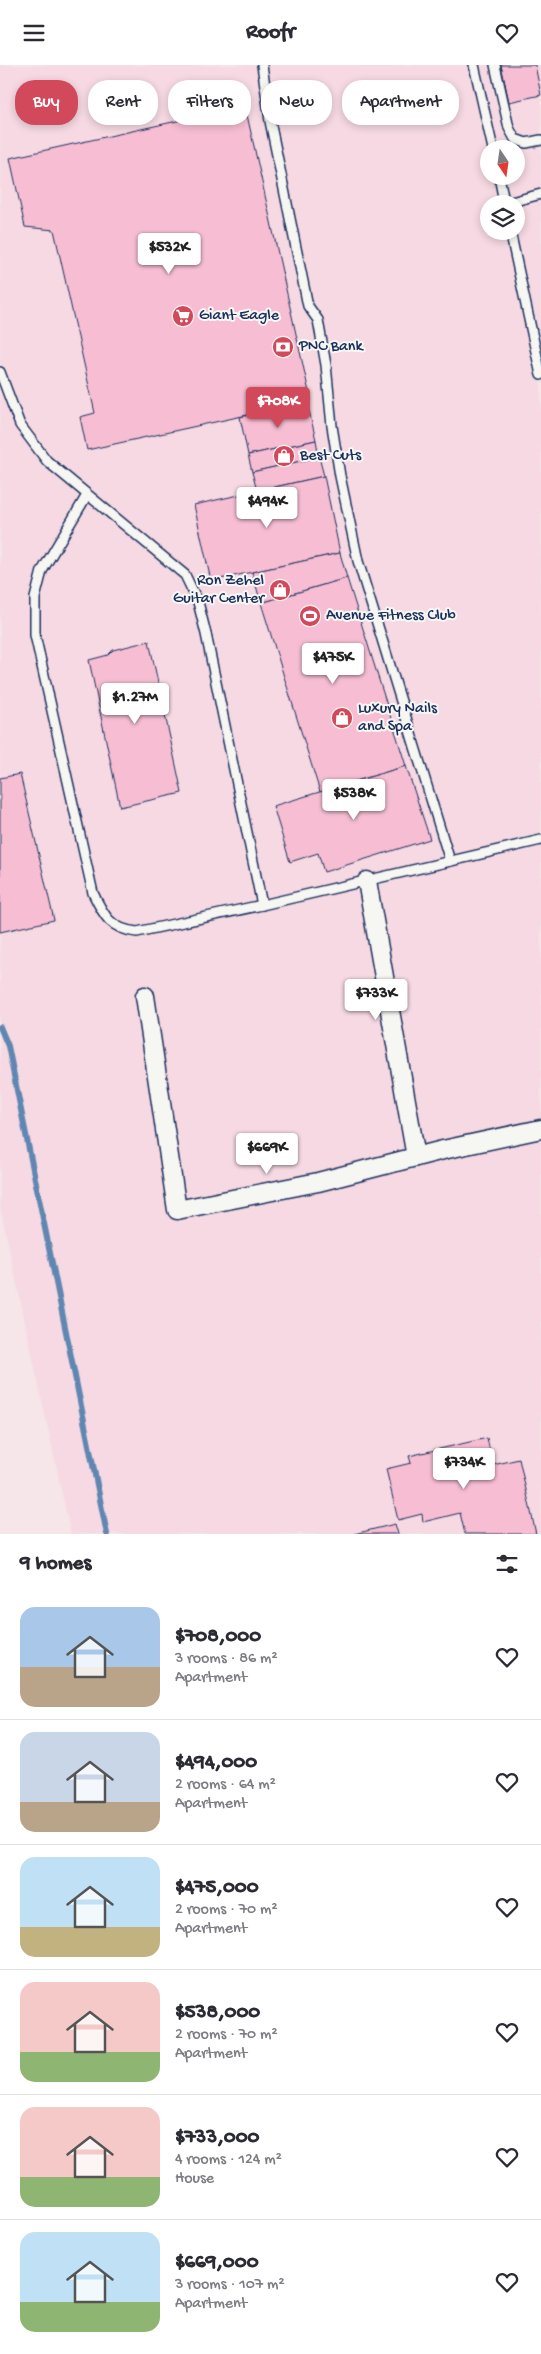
<!DOCTYPE html>
<meta charset="utf-8">
<style>
:root{--surface:#fff;--page:#f7f7f7;--text:#2b2b33;--muted:#7c7c81;--line:#e1e1e2;--accent:#d1495b}
body{margin:0;font-family:"Gochi Hand",sans-serif;background:var(--page);color:var(--text);height:100vh;display:flex;flex-direction:column;font-size:19px;white-space:nowrap}
*{box-sizing:border-box;margin:0}
p{font-size:16px;color:var(--muted)}
.icon{flex:none;width:28px;height:28px;fill:none;stroke:currentColor;stroke-width:2;stroke-linecap:round;stroke-linejoin:round}
.map{position:relative;height:1469px;overflow:hidden}
.panel{display:flex;flex-direction:column;background:var(--surface);flex:1}
.panel>*{flex:none}
.guide{position:absolute;left:15px;top:15px;width:511px;height:45px;display:flex;gap:10px}
.needle{width:32px;rotate:167deg}
.fabs{position:absolute;left:480px;top:75px;display:grid;gap:10px}
.fabs a{display:grid;place-items:center;width:45px;height:45px;border-radius:50%;background:var(--surface);box-shadow:0 2px 8px #0003;font-size:25px}
.price{position:absolute;translate:-50% -42px;padding:0 11px;border-radius:5px;background:#fff;color:#222;font-size:16px;line-height:32px;filter:drop-shadow(0 1px 2px #0008)}
.price::after{content:'';position:absolute;left:50%;top:30px;width:15px;height:11px;margin-left:-8px;background:inherit;clip-path:polygon(0 0,100% 0,50% 100%)}
.price.current{background:var(--accent);color:#fff}
ul{padding:0;list-style:none}
li{display:flex;align-items:center;gap:15px;height:125px;padding:0 20px}
li+li{border-top:1px solid var(--line)}
li span{display:grid;place-items:center;flex:none;width:140px;height:100px;border-radius:15px;color:#555}
li>.icon{margin-inline-start:auto}
span .icon{width:60px;height:60px;fill:#fffc;stroke-width:1}
li b{font-size:21px}
h2{display:flex;justify-content:space-between;align-items:center;height:60px;padding:0 20px;font-size:21px}
.chip{padding:0 18px;border-radius:20px;background:var(--surface);box-shadow:0 2px 8px #0003;font-size:18px;line-height:45px}
.chip.current{background:var(--accent);color:#fff}
header{display:flex;justify-content:space-between;align-items:center;height:65px;padding:0 20px;background:var(--surface);font-size:22px;font-weight:700}
.map>svg:first-child{display:block}
</style>
<header><svg class="icon" aria-label="menu" viewBox="0 0 24 24"><path d="M4 6h16M4 12h16M4 18h16"/></svg>Roofr<svg class="icon" aria-label="heart" viewBox="0 0 24 24"><path d="M12 20l-8-8c-3-5 5-10 8-4 3-6 11-1 8 4z"/></svg></header>
<div class="map">
<svg width="541" height="1469" viewBox="0 0 541 1469">
<rect width="100%" height="100%" fill="#f6e5e9"/>
<filter id="ink" filterUnits="userSpaceOnUse"><feTurbulence type="fractalNoise" baseFrequency=".02" numOctaves="2"/><feDisplacementMap in="SourceGraphic" scale="10" xChannelSelector="R" yChannelSelector="G"/><feConvolveMatrix kernelMatrix="1 2 1 2 8 2 1 2 1" color-interpolation-filters="sRGB"/></filter>
<g filter="url(#ink)">
<path fill="#f6d9e2" fill-rule="evenodd" d="M 0,0 L 541,0 L 541,1469 L 71,1469 L 0,1141 ZM 489,84 L 516,84 L 516,111 L 489,111 ZM 489,139 L 516,139 L 516,166 L 489,166 Z"/>
<g fill="none" stroke-linecap="round" stroke-linejoin="round">
<path stroke="#5f87b2" stroke-width="6" d="M 0,962 L 8,981 L 107,1469"/>
</g>
<g fill="#f7bed3" stroke="#1b2f5e">
<path d="M 501,0 L 535,0 L 541,30 L 509,37 Z"/>
<path d="M 245,41 L 311,336 L 87,385 L 80,352 L 95,348 L 54,165 L 25,162 L 10,93 Z"/>
<path d="M 307,337 L 316,375 L 248,390 L 240,352 Z"/>
<path d="M 316,375 L 319,392 L 252,407 L 248,390 Z"/>
<path d="M 319,392 L 324,411 L 257,426 L 252,407 Z"/>
<path d="M 324,411 L 340,488 L 211,516 L 194,440 Z"/>
<path d="M 340,488 L 347,513 L 261,538 L 252,507 Z"/>
<path d="M 347,513 L 406,701 L 320,727 L 261,538 Z"/>
<path d="M 149,576 L 182,728 L 120,742 L 89,595 L 108,590 L 113,585 Z"/>
<path d="M 406,701 L 430,774 L 324,807 L 318,788 L 290,797 L 273,741 Z"/>
<path d="M 20,709 L 54,855 L 0,867 L 0,713 Z"/>
<path d="M 487,1373 L 493,1400 L 519,1394 L 536,1469 L 465,1469 L 460,1448 L 423,1457 L 422,1449 L 398,1455 L 386,1404 L 411,1398 L 409,1391 Z"/>
<path d="M 395,1459 L 398,1469 L 354,1469 Z"/>
</g>
<g fill="none" stroke-linecap="round" stroke-linejoin="round">
<g stroke="#1b2f5e" stroke-width="12">
<g id="service">
<path d="M 262,0 L 270,56 L 308,241 L 318,255 L 326,300 L 332,361 L 340,411 L 358,496 L 450,796"/>
<path d="M 474,0 L 493,84"/>
<path d="M 495,0 L 509,63 L 515,74 L 526,78 L 541,75"/>
<path d="M 499,111 L 504,137"/>
<path d="M 504,139 L 541,129"/>
<path d="M 510,166 L 541,310"/>
<path d="M 0,307 L 20,360 L 47,396 L 185,510 L 198,537 L 206,569 L 262,840"/>
<path d="M 87,430 L 42,506 L 35,533 L 35,570 L 93,828 C 104,851 110,864 137,867 L 262,840 L 541,775"/>
</g>
</g>
<g stroke="#1b2f5e" stroke-width="21">
<g id="minor">
<path d="M 367,816 L 416,1092"/>
<path d="M 145,931 L 177,1145 L 318,1117 L 443,1085 L 541,1064"/>
</g>
</g>
<use href="#service" stroke="#f6f6f2" stroke-width="9"/>
<use href="#minor" stroke="#f6f6f2" stroke-width="18"/>
</g>
</g>
<defs>
<g id="supermarket-disc" transform="scale(1.125)"><circle r="9.5" fill="#d1495b" stroke="#f6f6f2"/><path d="M-6-5.5h2.5l.6 2H6L4.5 2H-2.5L-4.4-4H-6ZM-1.5 3.2a1.3 1.3 0 1 0 .1 0ZM3 3.2a1.3 1.3 0 1 0 .1 0Z" fill="#fff"/></g>
<g id="bank-disc" transform="scale(1.125)"><circle r="9.5" fill="#d1495b" stroke="#f6f6f2"/><path d="M-6-4H6V4H-6ZM0-2.3a2.3 2.3 0 1 0 0 4.6a2.3 2.3 0 1 0 0-4.6Z" fill="#fff"/></g>
<g id="shop-disc" transform="scale(1.125)"><circle r="9.5" fill="#d1495b" stroke="#f6f6f2"/><path d="M-5-2.5h2.3a2.7 3.5 0 0 1 5.4 0H5L5.5 6h-11ZM-1.5-2.5h3a1.5 2.3 0 0 0-3 0Z" fill="#fff"/></g>
<g id="stadium-disc" transform="scale(1.125)"><circle r="9.5" fill="#d1495b" stroke="#f6f6f2"/><path d="M0-5a6.5 5 0 1 0 0 10a6.5 5 0 1 0 0-10ZM-3.5-1.8h7v3.6h-7Z" fill="#fff"/></g>
</defs>
<g fill-rule="evenodd">
<use href="#supermarket-disc" x="183" y="251"/>
<use href="#bank-disc" x="283" y="282"/>
<use href="#shop-disc" x="284" y="391"/>
<use href="#shop-disc" x="280" y="525"/>
<use href="#stadium-disc" x="310" y="551"/>
<use href="#shop-disc" x="342" y="653"/>
</g>
<g text-anchor="middle" dominant-baseline="central" stroke-width="4" stroke-linejoin="round" paint-order="stroke">
<g font-size="16" fill="#1b2f5e" stroke="#f6f6f2" text-anchor="start">
<text x="199" y="251">Giant Eagle</text>
<text x="299" y="282">PNC Bank</text>
<text x="300" y="391">Best Cuts</text>
<text x="264" y="516" text-anchor="end">Ron Zehel<tspan x="264" dy="18">Guitar Center</tspan></text>
<text x="326" y="551">Avenue Fitness Club</text>
<text x="358" y="644">Luxury Nails<tspan x="358" dy="18">and Spa</tspan></text>
</g>
</g>
</svg>
<div class="fabs">
<a><svg class="needle" viewBox="-14 -14 28 28"><path d="M0-13l5 13h-10z" fill="#e53935"/><path d="M0 13l5-13h-10z" fill="#7c7c81"/></svg></a>
<a><svg class="icon" aria-label="layers" viewBox="0 0 24 24"><path d="M12 4l9 5-9 5-9-5zM3 14l9 5 9-5"/></svg></a>
</div>
<b class="price" style="left:169px;top:210px">$532K</b>
<b class="price current" style="left:278px;top:364px">$708K</b>
<b class="price" style="left:267px;top:464px">$494K</b>
<b class="price" style="left:333px;top:620px">$475K</b>
<b class="price" style="left:135px;top:660px">$1.27M</b>
<b class="price" style="left:354px;top:756px">$538K</b>
<b class="price" style="left:376px;top:956px">$733K</b>
<b class="price" style="left:267px;top:1110px">$669K</b>
<b class="price" style="left:464px;top:1425px">$734K</b>
<div class="guide">
<a class="chip current">Buy</a>
<a class="chip">Rent</a>
<a class="chip">Filters</a>
<a class="chip">New</a>
<a class="chip">Apartment</a>
</div>
</div>
<section class="panel">
<h2>9 homes<svg class="icon" aria-label="filters" viewBox="0 0 24 24"><path d="M4 7h16M4 17h16"/><circle cx="9" cy="7" r="2"/><circle cx="15" cy="17" r="2"/></svg></h2>
<ul>
<li><span style="background:linear-gradient(#a9c7e8 60%,#b9a48a 0)"><svg class="icon" aria-label="home" viewBox="0 0 24 24"><path d="M3 11l9-7 9 7M6 9v11h12V9"/></svg></span><div><b>$708,000</b><p>3 rooms · 86 m²</p><p>Apartment</p></div><svg class="icon" aria-label="heart" viewBox="0 0 24 24"><path d="M12 20l-8-8c-3-5 5-10 8-4 3-6 11-1 8 4z"/></svg></li>
<li><span style="background:linear-gradient(#c9d6e8 70%,#b9a48a 0)"><svg class="icon" aria-label="home" viewBox="0 0 24 24"><path d="M3 11l9-7 9 7M6 9v11h12V9"/></svg></span><div><b>$494,000</b><p>2 rooms · 64 m²</p><p>Apartment</p></div><svg class="icon" aria-label="heart" viewBox="0 0 24 24"><path d="M12 20l-8-8c-3-5 5-10 8-4 3-6 11-1 8 4z"/></svg></li>
<li><span style="background:linear-gradient(#bfe0f5 70%,#c2b280 0)"><svg class="icon" aria-label="home" viewBox="0 0 24 24"><path d="M3 11l9-7 9 7M6 9v11h12V9"/></svg></span><div><b>$475,000</b><p>2 rooms · 70 m²</p><p>Apartment</p></div><svg class="icon" aria-label="heart" viewBox="0 0 24 24"><path d="M12 20l-8-8c-3-5 5-10 8-4 3-6 11-1 8 4z"/></svg></li>
<li><span style="background:linear-gradient(#f6c9c9 70%,#8fb573 0)"><svg class="icon" aria-label="home" viewBox="0 0 24 24"><path d="M3 11l9-7 9 7M6 9v11h12V9"/></svg></span><div><b>$538,000</b><p>2 rooms · 70 m²</p><p>Apartment</p></div><svg class="icon" aria-label="heart" viewBox="0 0 24 24"><path d="M12 20l-8-8c-3-5 5-10 8-4 3-6 11-1 8 4z"/></svg></li>
<li><span style="background:linear-gradient(#f6c9c9 70%,#8fb573 0)"><svg class="icon" aria-label="home" viewBox="0 0 24 24"><path d="M3 11l9-7 9 7M6 9v11h12V9"/></svg></span><div><b>$733,000</b><p>4 rooms · 124 m²</p><p>House</p></div><svg class="icon" aria-label="heart" viewBox="0 0 24 24"><path d="M12 20l-8-8c-3-5 5-10 8-4 3-6 11-1 8 4z"/></svg></li>
<li><span style="background:linear-gradient(#bfe0f5 70%,#8fb573 0)"><svg class="icon" aria-label="home" viewBox="0 0 24 24"><path d="M3 11l9-7 9 7M6 9v11h12V9"/></svg></span><div><b>$669,000</b><p>3 rooms · 107 m²</p><p>Apartment</p></div><svg class="icon" aria-label="heart" viewBox="0 0 24 24"><path d="M12 20l-8-8c-3-5 5-10 8-4 3-6 11-1 8 4z"/></svg></li>
</ul>
</section>
